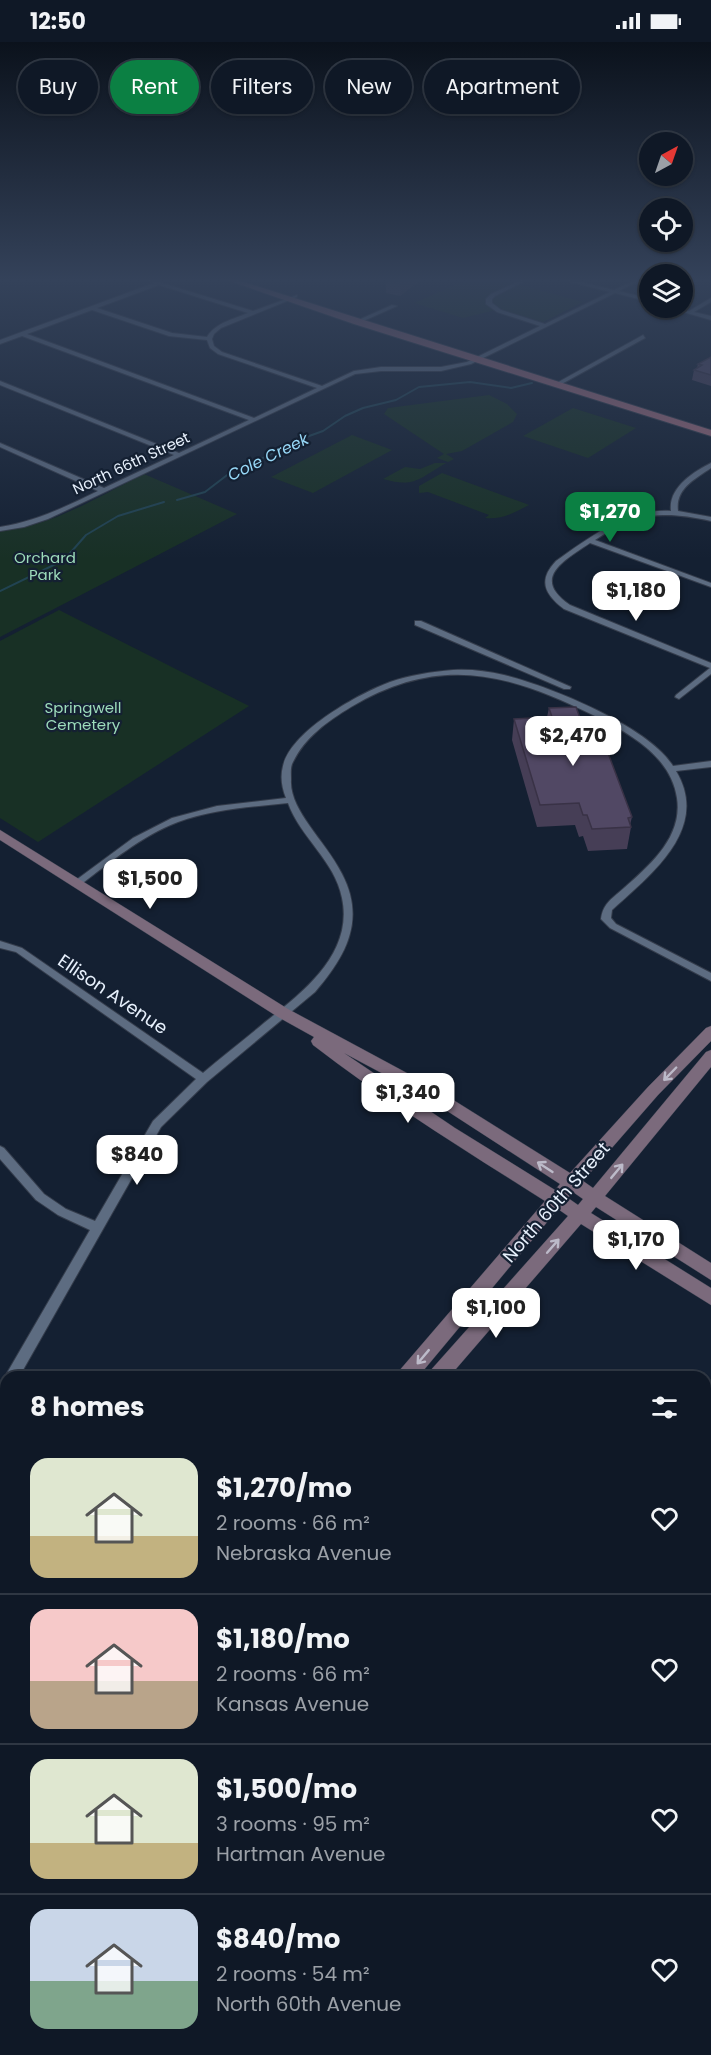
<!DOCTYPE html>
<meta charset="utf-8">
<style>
:root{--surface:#0f1826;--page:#18212e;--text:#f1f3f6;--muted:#9ba0a7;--line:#2f3743;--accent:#0b8043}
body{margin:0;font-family:Poppins,sans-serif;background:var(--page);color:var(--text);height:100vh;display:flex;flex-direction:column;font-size:22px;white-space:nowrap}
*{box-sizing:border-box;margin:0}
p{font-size:20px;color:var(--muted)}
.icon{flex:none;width:33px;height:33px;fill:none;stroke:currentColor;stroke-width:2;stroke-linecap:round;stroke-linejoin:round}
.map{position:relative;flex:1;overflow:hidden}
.side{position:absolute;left:0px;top:1329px;width:711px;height:684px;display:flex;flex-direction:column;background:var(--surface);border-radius:18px 18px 0 0;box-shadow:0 2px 4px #0004,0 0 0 2px var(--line)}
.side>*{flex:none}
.top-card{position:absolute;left:18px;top:18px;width:675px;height:54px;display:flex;gap:12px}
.needle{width:39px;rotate:40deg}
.fabs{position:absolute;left:639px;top:90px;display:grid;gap:12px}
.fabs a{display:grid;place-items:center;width:54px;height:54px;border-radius:50%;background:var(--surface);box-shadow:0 2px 4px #0004,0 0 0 2px var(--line);font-size:30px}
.price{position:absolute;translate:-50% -51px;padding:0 14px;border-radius:12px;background:#fff;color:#222;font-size:20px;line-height:39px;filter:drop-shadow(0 2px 3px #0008)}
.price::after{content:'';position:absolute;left:50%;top:36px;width:18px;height:14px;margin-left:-9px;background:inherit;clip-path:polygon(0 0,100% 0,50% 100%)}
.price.active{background:var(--accent);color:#fff}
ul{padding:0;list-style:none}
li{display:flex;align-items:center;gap:18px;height:150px;padding:0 30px}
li+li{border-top:2px solid var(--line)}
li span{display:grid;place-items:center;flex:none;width:168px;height:120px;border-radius:18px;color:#555}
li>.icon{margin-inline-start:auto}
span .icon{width:72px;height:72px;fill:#fffc;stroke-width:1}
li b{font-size:26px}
h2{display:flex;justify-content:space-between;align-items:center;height:72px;padding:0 30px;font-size:26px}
.tag{padding:0 21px;border-radius:27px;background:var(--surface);box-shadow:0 2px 4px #0004,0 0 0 2px var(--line);font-size:21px;line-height:54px}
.tag.active{background:var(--accent);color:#fff}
.status{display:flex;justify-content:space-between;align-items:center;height:42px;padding:0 30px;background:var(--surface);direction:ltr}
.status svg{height:16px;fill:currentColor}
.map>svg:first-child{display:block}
</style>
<div class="status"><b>12:50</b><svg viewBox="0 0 49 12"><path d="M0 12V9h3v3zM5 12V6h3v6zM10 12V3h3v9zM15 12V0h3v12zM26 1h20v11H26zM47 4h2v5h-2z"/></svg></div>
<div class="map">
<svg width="711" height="2013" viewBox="0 0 711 2013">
<rect width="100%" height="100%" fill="#142032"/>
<g fill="#183025">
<path d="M 471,236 L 495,236 L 583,260 L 543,280 L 500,267 L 463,276 L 414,261 Z"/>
<path d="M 489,353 L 507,362 L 517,372 L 513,380 L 462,409 L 446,412 L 454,417 L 448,420 L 437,416 L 444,412 L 384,372 L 388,366 Z"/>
<path d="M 573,366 L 636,386 L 588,416 L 523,394 Z"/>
<path d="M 352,393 L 392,408 L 313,451 L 271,435 Z"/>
<path d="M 435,421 L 446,421 C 418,437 415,446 383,437 L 405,425 L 420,427 Z"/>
<path d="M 442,431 L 524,461 L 529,463 C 515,470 502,478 485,476 L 489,473 L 428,450 L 419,451 L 419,444 Z"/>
<path d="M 144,432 L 237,472 L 0,595 L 0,488 C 48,487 101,453 144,432 Z"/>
<path d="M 59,568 L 249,664 L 38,800 L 0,776 L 0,599 Z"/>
</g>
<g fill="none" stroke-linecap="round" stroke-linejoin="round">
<g stroke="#214352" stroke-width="2">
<path d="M 177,458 L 205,450 L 235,427 L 268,414 L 287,402 L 323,389 L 345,374 L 363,366 L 396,358 L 419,345 L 470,340 L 511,346 L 532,341"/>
<path d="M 0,549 L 64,518 L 86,493 L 118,474 L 164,460"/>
</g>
<g stroke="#343c4b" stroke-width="2">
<g id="street">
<path d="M 141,236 L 146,236 L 253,269 L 297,253 L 297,255 L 221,286 L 214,292 L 212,297 L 214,304 L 222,310 L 322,344 L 354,329 L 381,325 L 441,325 L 467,320 L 540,284 L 497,270 L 486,262 L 486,257 L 491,252 L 526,236 L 531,236 L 495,254 L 492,257 L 492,261 L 501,268 L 545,282 L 610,250 L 559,237 L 559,236 L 565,236 L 614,248 L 639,236 L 644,236 L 619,249 L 650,257 L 650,260 L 615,251 L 471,322 L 441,329 L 381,329 L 355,332 L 48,477 L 24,485 L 0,489 L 0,485 C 37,479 65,465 98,449 L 0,405 L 0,401 L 104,446 L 174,413 L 0,343 L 0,339 L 179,411 L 249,378 L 22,294 L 0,302 L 0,298 L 154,241 ZM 159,243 L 248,271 C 234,277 215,281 207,295 L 172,291 L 97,266 ZM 92,268 L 169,294 L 207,298 L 210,306 L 218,312 L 317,346 L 254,376 L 27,292 Z"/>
<path d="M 711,256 L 711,260 L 694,270 L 711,274 L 711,278 L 669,266 L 676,266 L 689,269 Z"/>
<path d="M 392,263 L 397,264 L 359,281 L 354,280 Z"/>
<path d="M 643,293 L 645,296 L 558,344 L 553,343 Z"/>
<path d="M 711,421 L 711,426 C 695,437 675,447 678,469 L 711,475 L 711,479 C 662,468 637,471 595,498 L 711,541 L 711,545 L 590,501 C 565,518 530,536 570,563 L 711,621 L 711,632 L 679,657 L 675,655 L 676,653 L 710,626 L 564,567 C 544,552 538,538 556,519 C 590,495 628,466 671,469 C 668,446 693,430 711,421 Z"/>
<path d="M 415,579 L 421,579 L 571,645 L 570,647 L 564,647 L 415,583 Z"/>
<path d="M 453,628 C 470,627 487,629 504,633 C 549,644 648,684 673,724 L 711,719 L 711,725 L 676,729 C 711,787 650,833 612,868 L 611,876 L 616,882 L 711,931 L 711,939 L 610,886 L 601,877 C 603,861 613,856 624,846 C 650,823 683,795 677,756 C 671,715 631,692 595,674 C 508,631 440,612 351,665 C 328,679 305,695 293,720 C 290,725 291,732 291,738 C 290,754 300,770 309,783 C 320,799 333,814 342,832 C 366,878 346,914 315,950 L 207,1040 L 161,1085 L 19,1335 L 6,1336 L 7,1331 L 90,1188 L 58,1173 L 36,1158 L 0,1117 L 0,1104 L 4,1106 L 44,1152 L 66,1167 L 95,1179 L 153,1079 L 196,1037 L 16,910 L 0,906 L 0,899 L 22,906 L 203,1031 C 223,1014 244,998 264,981 C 302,951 354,912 342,856 C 335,819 300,795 288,761 C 251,765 213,767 178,780 C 141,794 111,820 80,843 L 74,843 L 72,841 L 133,796 L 172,776 L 217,764 L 286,756 C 282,746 280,735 283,724 C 291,689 358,652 390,640 C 410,633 431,630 453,628 Z"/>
<path d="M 6,1340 L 6,1358 L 0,1362 L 0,1344 Z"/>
<path d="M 0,1423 L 6,1425 L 6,1439 L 0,1437 Z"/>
<path d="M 499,2007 L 517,2007 L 514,2013 L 496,2013 Z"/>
</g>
</g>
<g stroke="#343c4b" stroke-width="1">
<g id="secondary">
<path d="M 0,788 L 288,967 L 431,1044 L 570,1131 L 648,1045 L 706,986 L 711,984 L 711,999 L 658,1053 L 583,1139 L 593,1146 L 706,1010 L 711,1008 L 711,1025 L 605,1154 L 711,1221 L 711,1238 L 596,1165 L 591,1171 L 711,1246 L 711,1263 L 581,1182 L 449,1335 L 428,1335 L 430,1329 L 568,1174 L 558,1167 L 418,1335 L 397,1335 L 399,1329 L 545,1159 C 466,1109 387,1060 313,1003 L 311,999 L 314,995 L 278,975 L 0,798 ZM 344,1011 L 421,1052 L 560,1142 L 555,1148 L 455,1086 ZM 573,1150 L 583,1157 L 578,1163 L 568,1156 Z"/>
<path d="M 6,1798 L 6,1826 L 0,1829 L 0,1801 Z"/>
</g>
</g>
<g stroke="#343c4b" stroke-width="2">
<path id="primary" d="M 221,236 L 231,236 L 711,388 L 711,394 L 354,282 Z"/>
</g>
<use href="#street" fill="#5d6c81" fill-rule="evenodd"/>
<use href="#secondary" fill="#7b6a7c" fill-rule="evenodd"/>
<use href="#primary" fill="#986878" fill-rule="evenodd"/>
</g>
<g fill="#463e56">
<path d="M 386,236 L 420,236 L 420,238 L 400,254 L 386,251 Z"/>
<path d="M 711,315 L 711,344 L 692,338 L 694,328 L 697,326 L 698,322 Z"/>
<path d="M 549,666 L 581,679 L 632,775 L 630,783 L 631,785 L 627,807 L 588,809 L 583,794 L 579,795 L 575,783 L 537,785 L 512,698 L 514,677 L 547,675 Z"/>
</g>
<path fill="#393246" d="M 402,236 L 420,236 L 420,238 L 400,254 L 401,237 Z"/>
<g fill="#514864" stroke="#393246" stroke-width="1.5">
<path d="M 711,315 L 711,333 L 694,328 L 702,323 L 698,322 Z"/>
<path d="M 576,665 L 581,679 L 596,679 L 632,775 L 628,776 L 631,785 L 592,787 L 587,773 L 583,773 L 579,761 L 540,763 L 514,677 L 552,675 L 549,666 Z"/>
</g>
<defs><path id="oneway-shaft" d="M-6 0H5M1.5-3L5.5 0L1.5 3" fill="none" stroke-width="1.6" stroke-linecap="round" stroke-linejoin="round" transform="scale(1.5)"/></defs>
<g stroke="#bcbac9">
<use href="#oneway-shaft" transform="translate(670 1032) rotate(134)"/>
<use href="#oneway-shaft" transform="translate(545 1125) rotate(-147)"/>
<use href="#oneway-shaft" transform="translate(617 1129) rotate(-50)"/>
<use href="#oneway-shaft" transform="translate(553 1204) rotate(-49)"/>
<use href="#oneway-shaft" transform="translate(423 1315) rotate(130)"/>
</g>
<linearGradient id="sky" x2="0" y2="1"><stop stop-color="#0b121c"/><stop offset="0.46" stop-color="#34425a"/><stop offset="1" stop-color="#34425a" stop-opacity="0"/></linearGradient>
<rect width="711" height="517" fill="url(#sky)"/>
<g text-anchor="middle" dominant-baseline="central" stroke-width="4.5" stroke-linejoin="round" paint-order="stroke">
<g font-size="15" fill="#e7f0fc" stroke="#142032">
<text transform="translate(131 421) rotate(-25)">North 66th Street</text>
</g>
<g font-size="15" fill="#9ddcbb" stroke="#142032">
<text x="45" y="515">Orchard<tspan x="45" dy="17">Park</tspan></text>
<text x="83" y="665">Springwell<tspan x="83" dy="17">Cemetery</tspan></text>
</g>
<g font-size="16" font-style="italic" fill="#97d8f7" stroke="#142032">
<text transform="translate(268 415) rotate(-26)">Cole Creek</text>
</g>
<g font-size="18" fill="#e7f0fc" stroke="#142032">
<text transform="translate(113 952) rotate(34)">Ellison Avenue</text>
<text transform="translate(556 1160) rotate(-49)">North 60th Street</text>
</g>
</g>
</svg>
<div class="fabs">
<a><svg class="needle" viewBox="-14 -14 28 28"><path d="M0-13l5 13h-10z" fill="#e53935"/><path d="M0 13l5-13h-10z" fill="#9ba0a7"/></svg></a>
<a><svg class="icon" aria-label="locate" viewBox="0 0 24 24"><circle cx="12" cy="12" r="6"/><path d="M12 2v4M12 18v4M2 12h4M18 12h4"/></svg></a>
<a><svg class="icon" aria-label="layers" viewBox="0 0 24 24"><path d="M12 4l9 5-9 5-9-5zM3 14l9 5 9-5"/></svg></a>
</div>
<b class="price active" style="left:610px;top:501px">$1,270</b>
<b class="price" style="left:636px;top:580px">$1,180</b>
<b class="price" style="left:573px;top:725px">$2,470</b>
<b class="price" style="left:150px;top:868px">$1,500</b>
<b class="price" style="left:408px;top:1082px">$1,340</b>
<b class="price" style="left:137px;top:1144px">$840</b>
<b class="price" style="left:636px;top:1229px">$1,170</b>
<b class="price" style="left:496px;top:1297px">$1,100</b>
<div class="top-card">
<a class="tag">Buy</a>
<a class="tag active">Rent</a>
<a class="tag">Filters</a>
<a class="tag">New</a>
<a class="tag">Apartment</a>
</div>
<section class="side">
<h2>8 homes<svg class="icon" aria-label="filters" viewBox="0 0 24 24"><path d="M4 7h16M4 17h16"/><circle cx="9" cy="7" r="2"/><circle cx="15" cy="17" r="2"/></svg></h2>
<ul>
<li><span style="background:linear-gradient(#dfe7d0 65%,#c2b280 0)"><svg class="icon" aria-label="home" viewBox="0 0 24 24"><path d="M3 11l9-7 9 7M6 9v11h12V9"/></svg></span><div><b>$1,270/mo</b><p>2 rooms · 66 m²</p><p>Nebraska Avenue</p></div><svg class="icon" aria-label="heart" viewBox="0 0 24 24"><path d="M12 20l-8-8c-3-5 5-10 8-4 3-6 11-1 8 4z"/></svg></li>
<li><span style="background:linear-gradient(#f6c9c9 60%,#b9a48a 0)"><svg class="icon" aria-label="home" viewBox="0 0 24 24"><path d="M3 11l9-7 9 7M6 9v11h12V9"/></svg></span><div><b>$1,180/mo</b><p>2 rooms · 66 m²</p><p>Kansas Avenue</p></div><svg class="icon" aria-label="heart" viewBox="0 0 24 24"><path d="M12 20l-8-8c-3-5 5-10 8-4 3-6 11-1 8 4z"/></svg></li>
<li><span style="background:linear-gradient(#dfe7d0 70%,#c2b280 0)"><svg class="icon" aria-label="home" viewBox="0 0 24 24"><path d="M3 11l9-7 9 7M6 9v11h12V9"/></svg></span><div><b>$1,500/mo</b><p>3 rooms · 95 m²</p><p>Hartman Avenue</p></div><svg class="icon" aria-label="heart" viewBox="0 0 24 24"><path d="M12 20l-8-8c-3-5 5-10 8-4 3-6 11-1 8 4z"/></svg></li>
<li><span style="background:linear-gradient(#c9d6e8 60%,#7fa58c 0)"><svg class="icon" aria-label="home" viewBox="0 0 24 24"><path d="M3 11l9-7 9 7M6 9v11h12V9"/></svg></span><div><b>$840/mo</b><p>2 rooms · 54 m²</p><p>North 60th Avenue</p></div><svg class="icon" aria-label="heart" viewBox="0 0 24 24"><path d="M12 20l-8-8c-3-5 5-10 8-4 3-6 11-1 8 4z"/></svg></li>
</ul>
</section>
</div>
